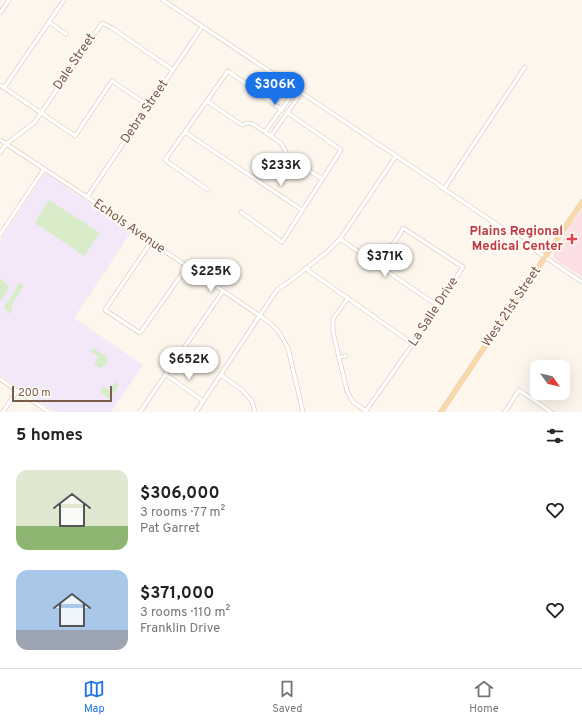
<!DOCTYPE html>
<meta charset="utf-8">
<style>
:root{--surface:#fff;--page:#f2f2f2;--text:#222;--muted:#767676;--line:#e0e0e0;--accent:#1a73e8}
body{margin:0;font-family:Overpass,sans-serif;background:var(--page);color:var(--text);height:100vh;display:flex;flex-direction:column;font-size:15px;white-space:nowrap}
*{box-sizing:border-box;margin:0}
p{font-size:13px;color:var(--muted)}
.icon{flex:none;width:22px;height:22px;fill:none;stroke:currentColor;stroke-width:2;stroke-linecap:round;stroke-linejoin:round}
.map{position:relative;height:412px;overflow:hidden}
.side{display:flex;flex-direction:column;background:var(--surface);flex:1}
.side>*{flex:none}
.needle{width:26px;rotate:124deg}
.buttons{position:absolute;left:530px;top:360px;display:grid;gap:8px}
.buttons a{display:grid;place-items:center;width:40px;height:40px;border-radius:8px;background:var(--surface);box-shadow:0 4px 16px #0002;font-size:20px}
.scale{position:absolute;left:12px;bottom:10px;width:100px;box-sizing:border-box;padding-left:4px;border:2px solid #7a5c4d;border-top:0;font-size:11px;line-height:14px;white-space:nowrap;color:#7a5c4d;-webkit-text-stroke:3px #fffaf3;paint-order:stroke}
.price{position:absolute;translate:-50% -34px;padding:0 9px;border-radius:14px;background:#fff;color:#222;font-size:13px;line-height:26px;filter:drop-shadow(0 1px 2px #0008)}
.price::after{content:'';position:absolute;left:50%;top:24px;width:12px;height:9px;margin-left:-6px;background:inherit;clip-path:polygon(0 0,100% 0,50% 100%)}
.price.selected{background:var(--accent);color:#fff}
ul{padding:0;list-style:none}
li{display:flex;align-items:center;gap:12px;height:100px;padding:0 16px}
li span{display:grid;place-items:center;flex:none;width:112px;height:80px;border-radius:12px;color:#555}
li>.icon{margin-inline-start:auto}
span .icon{width:48px;height:48px;fill:#fffc;stroke-width:1}
li b{font-size:17px}
h2{display:flex;justify-content:space-between;align-items:center;height:48px;padding:0 16px;font-size:17px}
.dock{display:flex;justify-content:space-around;align-items:center;height:56px;border-top:1px solid var(--line);background:var(--surface);font-size:11px;color:var(--muted)}
.dock a{display:grid;justify-items:center;gap:2px}
.dock .selected{color:var(--accent)}
.map>svg:first-child{display:block}
</style>
<div class="map">
<svg width="582" height="412" viewBox="0 0 582 412">
<rect width="100%" height="100%" fill="#fdf6ec"/>
<path fill="#f3e8fa" d="M 45,173 L 90,203 L 131,232 L 74,318 L 143,365 L 111,412 L 55,412 L 0,375 L 0,241 Z"/>
<path fill="#fbdfe3" d="M 582,208 L 582,277 L 556,260 L 553,256 L 568,229 Z"/>
<g fill="#d8ecc9">
<path d="M 49,200 L 100,233 L 84,256 L 35,223 Z"/>
<path d="M 0,278 L 6,283 L 9,287 L 2,300 L 0,301 Z"/>
<path d="M 18,282 L 24,286 L 11,306 L 13,308 L 9,314 L 4,307 L 16,289 Z"/>
<path d="M 93,348 L 107,357 L 108,362 L 105,366 L 100,368 L 94,364 L 98,357 L 91,352 Z"/>
<path d="M 115,382 L 119,385 L 109,399 L 100,392 L 104,386 L 109,390 Z"/>
</g>
<g fill="none" stroke-linecap="round" stroke-linejoin="round">
<g stroke="#d1beb0" stroke-width="4.5">
<g id="minor">
<path d="M 163,0 L 435,182 L 444,189 L 465,203 L 582,282"/>
<path d="M 0,13 L 9,0"/>
<path d="M 49,22 L 66,34"/>
<path d="M 0,85 L 75,136 L 112,81 L 149,106"/>
<path d="M 4,88 L 64,0"/>
<path d="M 207,101 L 242,125 L 247,123 L 253,124 L 281,143 L 288,156 L 322,179"/>
<path d="M 185,132 L 302,210"/>
<path d="M 265,132 L 296,89"/>
<path d="M 271,136 L 301,93"/>
<path d="M 0,140 L 87,197 L 113,216 L 269,322 L 279,332 L 288,348 L 303,412"/>
<path d="M 0,153 L 6,144 L 34,123 L 41,113 L 102,23 L 112,28 L 173,70"/>
<path d="M 444,189 L 525,67"/>
<path d="M 208,190 L 165,160 L 228,71 L 282,110"/>
<path d="M 87,197 L 202,27"/>
<path d="M 241,212 L 282,242 L 341,150 L 288,113"/>
<path d="M 0,235 L 44,169"/>
<path d="M 340,239 L 438,306"/>
<path d="M 151,242 L 105,310 L 140,333 L 187,267"/>
<path d="M 306,269 L 413,344"/>
<path d="M 348,298 L 333,319 L 333,332 L 347,391 L 353,402 L 366,411"/>
<path d="M 339,357 L 346,356"/>
<path d="M 165,374 L 203,401"/>
<path d="M 221,375 L 242,390 L 252,401 L 255,412"/>
<path d="M 0,379 L 49,412"/>
<path d="M 3,412 L 17,391"/>
<path d="M 140,412 L 223,291"/>
<path d="M 196,412 L 260,315 L 277,290 L 290,281 L 327,252 L 340,239 L 396,156"/>
<path d="M 365,412 L 413,344 L 425,325 L 463,267 L 403,228 L 400,234 L 379,265"/>
<path d="M 505,412 L 519,390 L 551,412"/>
</g>
</g>
<g stroke="#dad1cd" stroke-width="5.5">
<path id="major" d="M 441,412 L 582,202"/>
</g>
<use href="#minor" stroke="#fff" stroke-width="3.5"/>
<use href="#major" stroke="#fbd9a5" stroke-width="4.5"/>
</g>
<path fill="#e0444e" stroke="#fffaf3" stroke-width="1.5" d="M570 233h4v4h4v4h-4v4h-4v-4h-4v-4h4z"/>
<g text-anchor="middle" dominant-baseline="central" stroke-width="4" stroke-linejoin="round" paint-order="stroke">
<g font-size="13" fill="#7a5c4d" stroke="#fffaf3">
<text transform="translate(75 62) rotate(-56)">Dale Street</text>
<text transform="translate(145 112) rotate(-56)">Debra Street</text>
<text transform="translate(129 227) rotate(35)">Echols Avenue</text>
<text transform="translate(512 307) rotate(-56)">West 21st Street</text>
<text transform="translate(434 312) rotate(-57)">La Salle Drive</text>
</g>
<g font-size="13" font-weight="bold" fill="#be3a42" stroke="#fffaf3" text-anchor="end">
<text x="563" y="232">Plains Regional<tspan x="563" dy="15">Medical Center</tspan></text>
</g>
</g>
</svg>
<div class="buttons">
<a><svg class="needle" viewBox="-14 -14 28 28"><path d="M0-13l5 13h-10z" fill="#e53935"/><path d="M0 13l5-13h-10z" fill="#767676"/></svg></a>
</div>
<div class="scale">200 m</div>
<b class="price selected" style="left:275px;top:106px">$306K</b>
<b class="price" style="left:281px;top:187px">$233K</b>
<b class="price" style="left:385px;top:278px">$371K</b>
<b class="price" style="left:211px;top:293px">$225K</b>
<b class="price" style="left:189px;top:381px">$652K</b>
</div>
<section class="side">
<h2>5 homes<svg class="icon" aria-label="filters" viewBox="0 0 24 24"><path d="M4 7h16M4 17h16"/><circle cx="9" cy="7" r="2"/><circle cx="15" cy="17" r="2"/></svg></h2>
<ul>
<li><span style="background:linear-gradient(#dfe7d0 70%,#8fb573 0)"><svg class="icon" aria-label="home" viewBox="0 0 24 24"><path d="M3 11l9-7 9 7M6 9v11h12V9"/></svg></span><div><b>$306,000</b><p>3 rooms · 77 m²</p><p>Pat Garret</p></div><svg class="icon" aria-label="heart" viewBox="0 0 24 24"><path d="M12 20l-8-8c-3-5 5-10 8-4 3-6 11-1 8 4z"/></svg></li>
<li><span style="background:linear-gradient(#a9c7e8 75%,#9aa5b1 0)"><svg class="icon" aria-label="home" viewBox="0 0 24 24"><path d="M3 11l9-7 9 7M6 9v11h12V9"/></svg></span><div><b>$371,000</b><p>3 rooms · 110 m²</p><p>Franklin Drive</p></div><svg class="icon" aria-label="heart" viewBox="0 0 24 24"><path d="M12 20l-8-8c-3-5 5-10 8-4 3-6 11-1 8 4z"/></svg></li>
</ul>
</section>
<nav class="dock">
<a class="selected"><svg class="icon" aria-label="map" viewBox="0 0 24 24"><path d="M3 6l6-2 6 2 6-2v14l-6 2-6-2-6 2zM9 4v14M15 6v14"/></svg>Map</a>
<a><svg class="icon" aria-label="saved" viewBox="0 0 24 24"><path d="M7 4h10v16l-5-4-5 4z"/></svg>Saved</a>
<a><svg class="icon" aria-label="home" viewBox="0 0 24 24"><path d="M3 11l9-7 9 7M6 9v11h12V9"/></svg>Home</a>
</nav>
